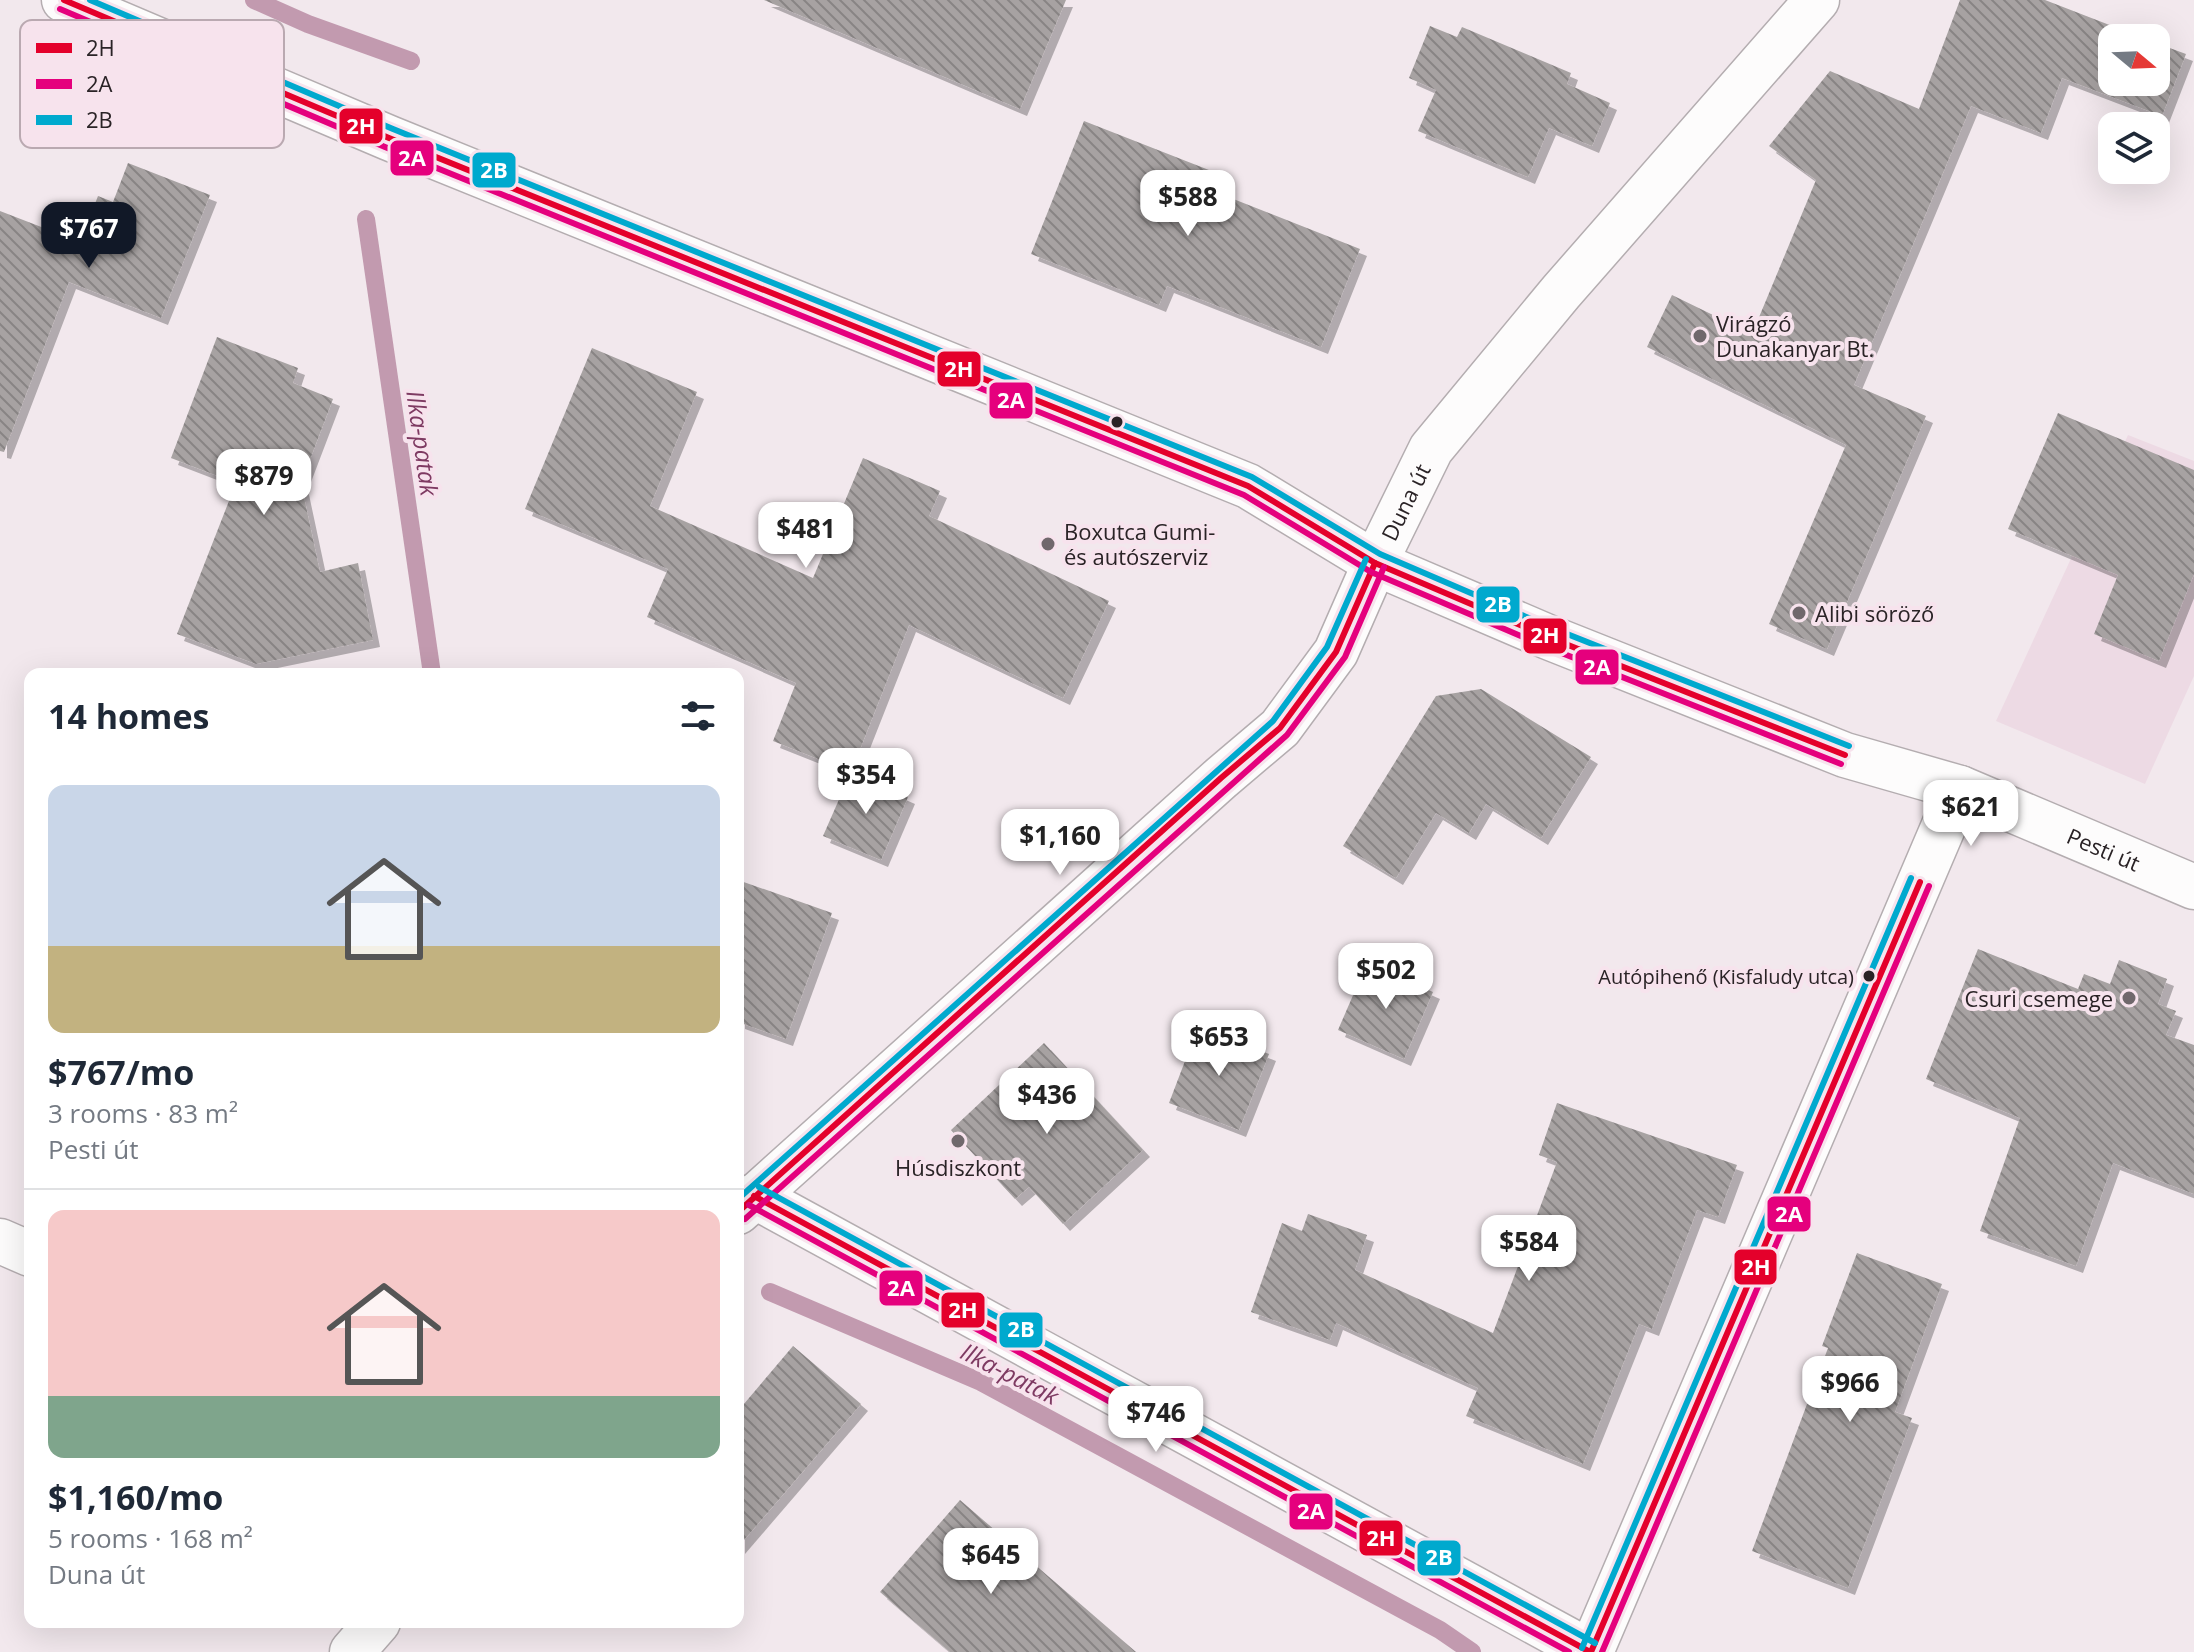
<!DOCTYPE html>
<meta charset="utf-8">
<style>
:root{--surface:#fff;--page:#f2f2f3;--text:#1f2937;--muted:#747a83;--line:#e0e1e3;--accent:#111827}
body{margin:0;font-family:"Open Sans",sans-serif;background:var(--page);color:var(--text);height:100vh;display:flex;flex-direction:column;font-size:30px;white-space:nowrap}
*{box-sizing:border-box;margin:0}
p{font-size:26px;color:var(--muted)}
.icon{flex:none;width:44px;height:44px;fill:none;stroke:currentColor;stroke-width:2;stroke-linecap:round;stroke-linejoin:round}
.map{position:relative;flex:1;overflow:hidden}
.sheet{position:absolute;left:24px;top:668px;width:720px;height:960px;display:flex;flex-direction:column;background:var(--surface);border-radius:16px;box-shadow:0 8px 32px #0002}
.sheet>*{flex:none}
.needle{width:52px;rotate:109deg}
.buttons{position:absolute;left:2098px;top:24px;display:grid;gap:16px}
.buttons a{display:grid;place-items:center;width:72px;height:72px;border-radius:16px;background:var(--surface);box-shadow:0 8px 32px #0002;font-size:40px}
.price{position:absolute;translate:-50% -68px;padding:0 18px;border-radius:16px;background:#fff;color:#222;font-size:26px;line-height:52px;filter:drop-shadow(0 2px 4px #0008)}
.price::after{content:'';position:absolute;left:50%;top:48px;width:24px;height:18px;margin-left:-12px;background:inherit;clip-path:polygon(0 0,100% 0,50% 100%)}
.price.current{background:var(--accent);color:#fff}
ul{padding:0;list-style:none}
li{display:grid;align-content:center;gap:16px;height:424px;padding:0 24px}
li+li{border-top:2px solid var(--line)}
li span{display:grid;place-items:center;height:248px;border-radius:16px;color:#555}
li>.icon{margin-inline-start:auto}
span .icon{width:144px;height:144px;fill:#fffc;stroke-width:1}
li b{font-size:34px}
h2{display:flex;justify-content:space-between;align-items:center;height:96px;padding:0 24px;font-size:34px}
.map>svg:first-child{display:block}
</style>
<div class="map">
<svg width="2194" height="1652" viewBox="0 0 2194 1652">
<defs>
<pattern id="building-back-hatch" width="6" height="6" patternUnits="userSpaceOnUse" patternTransform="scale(2)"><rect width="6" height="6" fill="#a7a2a2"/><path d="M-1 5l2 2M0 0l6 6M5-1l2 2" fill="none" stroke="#888484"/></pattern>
<filter id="shadow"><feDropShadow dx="7" dy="7" stdDeviation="0" flood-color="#0004"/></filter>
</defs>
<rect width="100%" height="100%" fill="#f2e8ed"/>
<path fill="#eddae4" d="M 2128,435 L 2194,461 L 2194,676 L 2145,784 L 1996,721 Z"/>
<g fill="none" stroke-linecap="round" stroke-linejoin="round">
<g stroke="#c29aaf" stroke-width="18">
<path d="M 254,0 L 308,24 L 411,61"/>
<path d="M 366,219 L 432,674"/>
<path d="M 770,1292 L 981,1382 L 1440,1630 L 1472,1652"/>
</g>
</g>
<g fill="url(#building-back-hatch)" filter="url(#shadow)">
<path d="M 764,0 L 1066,0 L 1020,109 Z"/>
<path d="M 1960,0 L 2045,0 L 2143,38 L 2112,38 L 2112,82 L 2156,82 L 2156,43 L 2186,54 L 2162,116 L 2062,78 L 2041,133 L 1971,106 L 1854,385 L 1926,416 L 1827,649 L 1769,624 L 1846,445 L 1647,347 L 1672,295 L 1752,334 L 1816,180 L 1769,146 L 1830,71 L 1919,109 Z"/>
<path d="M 1430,26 L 1457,37 L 1462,27 L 1571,73 L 1567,84 L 1610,103 L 1592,146 L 1549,128 L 1528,177 L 1418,131 L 1436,90 L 1409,78 Z"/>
<path d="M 1084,121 L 1214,172 L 1208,189 L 1360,249 L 1321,347 L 1167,286 L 1159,305 L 1031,254 Z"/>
<path d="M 128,163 L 210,195 L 161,318 L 69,282 L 4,452 L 0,451 L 0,211 L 80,242 L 98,196 L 113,202 Z"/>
<path d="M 217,337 L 298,368 L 293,383 L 333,399 L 301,483 L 320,572 L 358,563 L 373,640 L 256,664 L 177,634 L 236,483 L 171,458 Z"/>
<path d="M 592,348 L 697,392 L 650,506 L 813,578 L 863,458 L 940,491 L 929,516 L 1109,601 L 1063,698 L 909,625 L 851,772 L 773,741 L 796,683 L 647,617 L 668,569 L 525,509 Z"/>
<path d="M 2058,413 L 2194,470 L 2194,574 L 2159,661 L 2094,634 L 2118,575 L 2008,529 Z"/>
<path d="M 1481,689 L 1591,757 L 1541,838 L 1486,804 L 1469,833 L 1436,813 L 1396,878 L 1343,846 L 1436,696 Z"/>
<path d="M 851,772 L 908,797 L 881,860 L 823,836 Z"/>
<path d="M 738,880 L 832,913 L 786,1039 L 738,1022 Z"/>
<path d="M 1978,949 L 2078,989 L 2084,974 L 2110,984 L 2119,960 L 2167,979 L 2158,1004 L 2176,1011 L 2166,1035 L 2194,1045 L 2194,1194 L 2113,1163 L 2076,1266 L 1980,1231 L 2020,1118 L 1926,1079 Z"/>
<path d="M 1367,963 L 1433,992 L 1404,1059 L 1338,1030 Z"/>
<path d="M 1198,1027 L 1269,1054 L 1239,1130 L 1169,1103 Z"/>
<path d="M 1044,1043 L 1143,1150 L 1063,1224 L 1029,1187 L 1015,1199 L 951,1130 Z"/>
<path d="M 1557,1103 L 1737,1165 L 1718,1217 L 1697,1210 L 1652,1329 L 1639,1324 L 1583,1464 L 1466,1416 L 1478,1388 L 1336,1323 L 1330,1340 L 1251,1312 L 1282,1223 L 1302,1231 L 1308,1214 L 1367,1235 L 1355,1270 L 1493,1333 L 1557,1162 L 1539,1155 Z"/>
<path d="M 1857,1253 L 1942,1284 L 1895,1412 L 1912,1418 L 1848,1588 L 1752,1551 L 1828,1348 L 1822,1346 Z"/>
<path d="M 793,1346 L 861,1404 L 738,1547 L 738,1411 Z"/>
<path d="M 960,1500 L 1136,1652 L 950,1652 L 880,1592 Z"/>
</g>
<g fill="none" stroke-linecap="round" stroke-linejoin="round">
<g stroke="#b4adb0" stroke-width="47">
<g id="street">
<path id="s1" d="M 1375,563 L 1431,449 L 1561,292 L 1817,0"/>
<path d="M 754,1196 L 1590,1652"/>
<path d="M 0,1241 L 30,1254"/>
<path d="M 1591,1652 L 1960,788"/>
</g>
</g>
<g stroke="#b4adb0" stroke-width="47">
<g id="secondary">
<path d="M 738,1212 L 1221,778 L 1280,728 L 1336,652 L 1375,563"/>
<path d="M 352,1652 L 378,1622"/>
</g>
</g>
<g stroke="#b4adb0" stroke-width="47">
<g id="primary">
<path id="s2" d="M 64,0 L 389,138 L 1248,486 L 1375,563 L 1548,637 L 1845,755 L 1960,788 L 2194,887"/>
</g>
</g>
<use href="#street" stroke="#fdfcfc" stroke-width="44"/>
<use href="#secondary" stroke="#fdfcfc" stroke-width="44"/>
<use href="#primary" stroke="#fdfcfc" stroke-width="44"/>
<g stroke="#f7e3ed" stroke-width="12">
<g id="bus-1">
<path d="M 64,0 L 389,138 L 1248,486 L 1375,563 L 1548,637 L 1845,755"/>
<path d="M 754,1196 L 1590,1652"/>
<path d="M 738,1212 L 1221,778 L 1280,728 L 1336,652 L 1375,563"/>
<path d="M 1591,1652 L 1920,882"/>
</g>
</g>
<g stroke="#f7e3ed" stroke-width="12">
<g id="bus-2">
<path d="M 60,9 L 385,147 L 1244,495 L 1371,572 L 1544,646 L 1841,764"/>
<path d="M 749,1205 L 1569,1652"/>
<path d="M 745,1219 L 1287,735 L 1345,657 L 1384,567"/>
<path d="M 1602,1652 L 1929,886"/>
</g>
</g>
<g stroke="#f7e3ed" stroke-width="12">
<g id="bus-3">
<path d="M 90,0 L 393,129 L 1252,477 L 1380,554 L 1552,628 L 1849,746"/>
<path d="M 759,1187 L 1595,1643"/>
<path d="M 738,1199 L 1273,721 L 1327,647 L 1366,559"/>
<path d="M 1582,1648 L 1911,878"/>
</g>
</g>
<use href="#bus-1" stroke="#e4002b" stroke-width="6"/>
<use href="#bus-2" stroke="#e5007d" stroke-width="6"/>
<use href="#bus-3" stroke="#00a9ce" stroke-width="6"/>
</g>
<g fill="#70686c" stroke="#f7e3ed" stroke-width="3">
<circle cx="1700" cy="336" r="8"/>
<circle cx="1048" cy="544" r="8"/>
<circle cx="1799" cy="613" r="8"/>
<circle cx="2129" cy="998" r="8"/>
<circle cx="958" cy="1141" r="8"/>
</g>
<g fill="#2a2326" stroke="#f7e3ed" stroke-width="3">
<circle cx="1117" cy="422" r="7"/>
<circle cx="1869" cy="976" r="7"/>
</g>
<g text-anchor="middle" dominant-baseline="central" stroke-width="8" stroke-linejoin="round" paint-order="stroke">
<g font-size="20" fill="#2a2326" stroke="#f7e3ed" text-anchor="end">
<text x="1854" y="976">Autópihenő (Kisfaludy utca)</text>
</g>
<g font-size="22" fill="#2a2326" stroke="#f7e3ed" text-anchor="start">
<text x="1716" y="323">Virágzó<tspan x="1716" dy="25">Dunakanyar Bt.</tspan></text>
<text x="1064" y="531">Boxutca Gumi-<tspan x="1064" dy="25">és autószerviz</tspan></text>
<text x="1815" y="613">Alibi söröző</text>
<text x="2113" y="998" text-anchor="end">Csuri csemege</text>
<text x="958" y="1167" text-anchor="middle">Húsdiszkont</text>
</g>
<g font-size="22" fill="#2a2326" stroke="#f7e3ed">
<text stroke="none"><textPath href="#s1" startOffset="68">Duna út</textPath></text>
<text stroke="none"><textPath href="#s2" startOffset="2212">Pesti út</textPath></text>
</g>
<g font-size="24" font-style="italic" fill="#7e3a62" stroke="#f7e3ed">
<text transform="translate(423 443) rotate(82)">Ilka-patak</text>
<text transform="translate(1010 1373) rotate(27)">Ilka-patak</text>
</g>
</g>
<rect x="20" y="20" width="264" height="128" rx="12" fill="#f7e3ed" stroke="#baa9b1" stroke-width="2"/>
<rect x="36" y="43" width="36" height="10" fill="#e4002b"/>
<rect x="36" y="79" width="36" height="10" fill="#e5007d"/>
<rect x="36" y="115" width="36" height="10" fill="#00a9ce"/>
<g font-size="22" fill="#2a2326">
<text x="86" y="56">2H</text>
<text x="86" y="92">2A</text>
<text x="86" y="128">2B</text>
</g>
<g stroke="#f7e3ed" stroke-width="3">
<rect x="338" y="107" width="46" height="38" rx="8" fill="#e4002b"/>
<rect x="389" y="139" width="46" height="38" rx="8" fill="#e5007d"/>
<rect x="471" y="151" width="46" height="38" rx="8" fill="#00a9ce"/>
<rect x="936" y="350" width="46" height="38" rx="8" fill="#e4002b"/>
<rect x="988" y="381" width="46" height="39" rx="8" fill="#e5007d"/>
<rect x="1475" y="585" width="46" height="39" rx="8" fill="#00a9ce"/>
<rect x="1522" y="617" width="46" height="38" rx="8" fill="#e4002b"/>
<rect x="1574" y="648" width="46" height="38" rx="8" fill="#e5007d"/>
<rect x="1766" y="1195" width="46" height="38" rx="8" fill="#e5007d"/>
<rect x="1733" y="1248" width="45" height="38" rx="8" fill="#e4002b"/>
<rect x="878" y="1269" width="46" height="38" rx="8" fill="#e5007d"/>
<rect x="940" y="1291" width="46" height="38" rx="8" fill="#e4002b"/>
<rect x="998" y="1311" width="46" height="38" rx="8" fill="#00a9ce"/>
<rect x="1288" y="1492" width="46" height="39" rx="8" fill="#e5007d"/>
<rect x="1358" y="1519" width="46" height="38" rx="8" fill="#e4002b"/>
<rect x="1416" y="1539" width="46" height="38" rx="8" fill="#00a9ce"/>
</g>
<g font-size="22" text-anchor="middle" font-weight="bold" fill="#fff">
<text x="361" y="134">2H</text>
<text x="412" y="166">2A</text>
<text x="494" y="178">2B</text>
<text x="959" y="377">2H</text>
<text x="1011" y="408">2A</text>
<text x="1498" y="612">2B</text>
<text x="1545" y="643">2H</text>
<text x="1597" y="675">2A</text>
<text x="1789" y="1222">2A</text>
<text x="1756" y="1275">2H</text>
<text x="901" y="1296">2A</text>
<text x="963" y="1318">2H</text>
<text x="1021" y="1337">2B</text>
<text x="1311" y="1519">2A</text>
<text x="1381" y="1546">2H</text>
<text x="1439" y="1565">2B</text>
</g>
</svg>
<div class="buttons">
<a><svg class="needle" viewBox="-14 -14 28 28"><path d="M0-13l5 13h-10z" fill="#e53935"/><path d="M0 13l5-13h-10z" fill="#747a83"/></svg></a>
<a><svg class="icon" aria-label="layers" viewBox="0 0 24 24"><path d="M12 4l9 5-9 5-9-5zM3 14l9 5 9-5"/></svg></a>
</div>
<b class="price" style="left:1188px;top:238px">$588</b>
<b class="price current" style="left:89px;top:270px">$767</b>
<b class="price" style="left:264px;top:517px">$879</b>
<b class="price" style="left:806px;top:570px">$481</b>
<b class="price" style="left:866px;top:816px">$354</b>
<b class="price" style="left:1971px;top:848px">$621</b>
<b class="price" style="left:1060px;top:877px">$1,160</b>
<b class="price" style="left:1386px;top:1011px">$502</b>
<b class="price" style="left:1219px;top:1078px">$653</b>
<b class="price" style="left:1047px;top:1136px">$436</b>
<b class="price" style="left:1529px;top:1283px">$584</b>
<b class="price" style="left:1850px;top:1424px">$966</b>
<b class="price" style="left:1156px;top:1454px">$746</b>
<b class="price" style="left:991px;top:1596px">$645</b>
<section class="sheet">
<h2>14 homes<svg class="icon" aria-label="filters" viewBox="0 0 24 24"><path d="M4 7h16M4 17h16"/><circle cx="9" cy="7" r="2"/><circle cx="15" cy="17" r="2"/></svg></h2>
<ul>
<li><span style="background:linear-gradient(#c9d6e8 65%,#c2b280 0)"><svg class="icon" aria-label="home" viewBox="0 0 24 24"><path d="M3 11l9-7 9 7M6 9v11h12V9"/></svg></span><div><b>$767/mo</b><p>3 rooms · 83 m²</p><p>Pesti út</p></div></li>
<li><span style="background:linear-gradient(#f6c9c9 75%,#7fa58c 0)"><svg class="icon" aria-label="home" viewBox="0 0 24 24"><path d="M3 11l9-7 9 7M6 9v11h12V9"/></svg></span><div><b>$1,160/mo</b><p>5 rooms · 168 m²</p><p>Duna út</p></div></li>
</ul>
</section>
</div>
